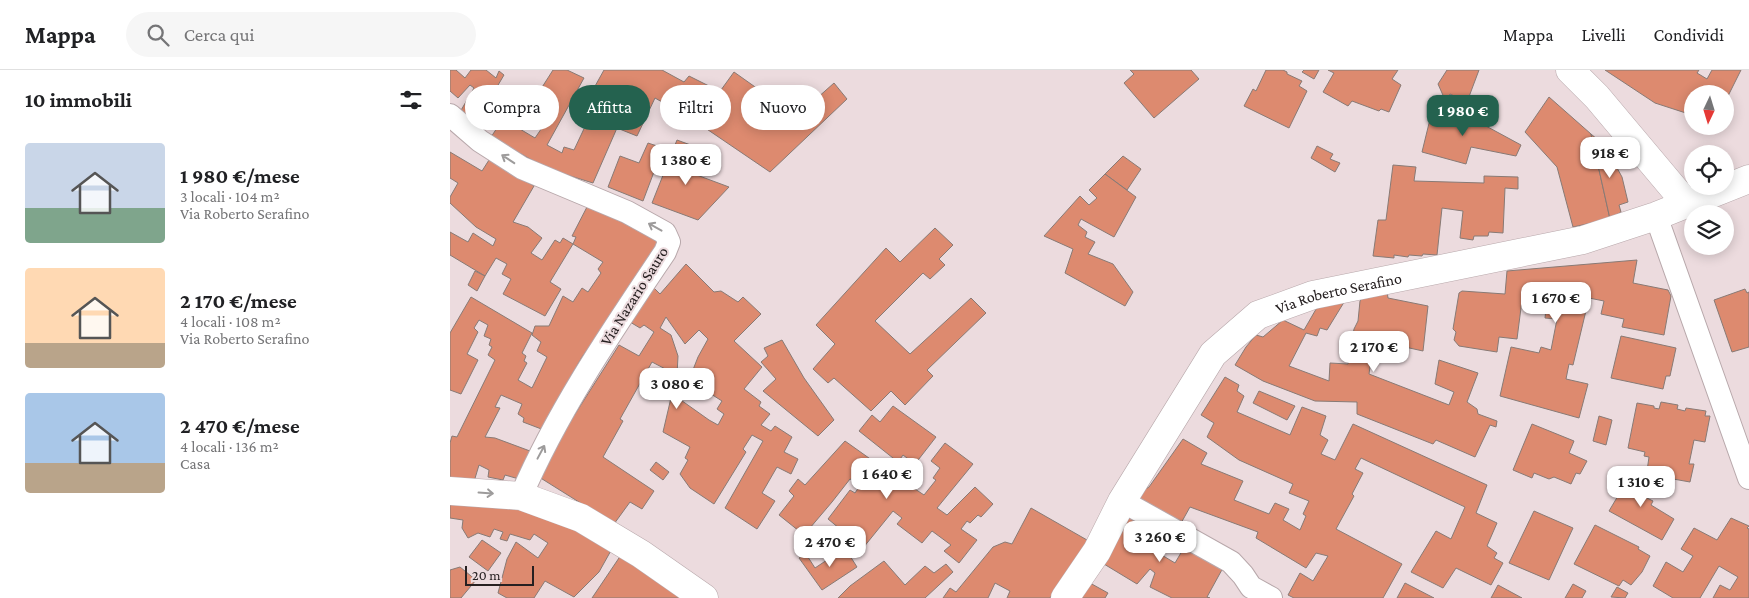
<!DOCTYPE html>
<html lang="it">
<meta charset="utf-8">
<style>
:root{--surface:#fff;--page:#f6f6f6;--text:#202124;--muted:#757577;--line:#e0e0e0;--accent:#24624f}
body{margin:0;font-family:"Crimson Pro",serif;background:var(--page);color:var(--text);height:100vh;display:flex;flex-direction:column;font-size:19px;white-space:nowrap}
*{box-sizing:border-box;margin:0}
p{font-size:16px;color:var(--muted)}
.icon{flex:none;width:28px;height:28px;fill:none;stroke:currentColor;stroke-width:2;stroke-linecap:round;stroke-linejoin:round}
.map{position:relative;flex:1;overflow:hidden}
.panel{display:flex;flex-direction:column;background:var(--surface);width:450px}
.panel>*{flex:none}
.top-card{position:absolute;left:15px;top:15px;width:475px;height:45px;display:flex;gap:10px}
.needle{width:32px;rotate:184deg}
.controls{position:absolute;left:1234px;top:15px;display:grid;gap:10px}
.controls a{display:grid;place-items:center;width:50px;height:50px;border-radius:50%;background:var(--surface);box-shadow:0 2px 12px #0003;font-size:25px}
.scale{position:absolute;left:15px;bottom:12px;width:69px;box-sizing:border-box;padding-left:5px;border:2px solid #262021;border-top:0;font-size:14px;line-height:18px;white-space:nowrap;color:#262021;-webkit-text-stroke:4px #ecdbde;paint-order:stroke}
.price{position:absolute;translate:-50% -42px;padding:0 11px;border-radius:10px;background:#fff;color:#222;font-size:16px;line-height:32px;filter:drop-shadow(0 1px 2px #0008)}
.price::after{content:'';position:absolute;left:50%;top:30px;width:15px;height:11px;margin-left:-8px;background:inherit;clip-path:polygon(0 0,100% 0,50% 100%)}
.price.active{background:var(--accent);color:#fff}
ul{padding:0;list-style:none}
li{display:flex;align-items:center;gap:15px;height:125px;padding:0 25px}
li span{display:grid;place-items:center;flex:none;width:140px;height:100px;border-radius:5px;color:#555}
li>.icon{margin-inline-start:auto}
span .icon{width:60px;height:60px;fill:#fffc;stroke-width:1}
li b{font-size:21px}
h2{display:flex;justify-content:space-between;align-items:center;height:60px;padding:0 25px;font-size:21px}
.pill{padding:0 18px;border-radius:22px;background:var(--surface);box-shadow:0 2px 12px #0003;font-size:18px;line-height:45px}
.pill.active{background:var(--accent);color:#fff}
header{display:flex;align-items:center;gap:30px;box-sizing:border-box;height:70px;padding:0 25px;background:var(--surface);border-bottom:1px solid var(--line)}
header strong{font-size:24px}
nav{display:flex;gap:28px;margin-inline-start:auto;font-size:18px}
.search{width:350px;height:45px;background:var(--page);display:flex;align-items:center;gap:12px;box-sizing:border-box;padding:0 18px;border-radius:28px;color:var(--muted);font-size:19px}
main{display:flex;flex:1;min-height:0}
.map>svg:first-child{display:block}
</style>
<header>
<strong>Mappa</strong>
<div class="search"><svg class="icon" aria-label="search" viewBox="0 0 24 24"><circle cx="10" cy="10" r="6"/><path d="M15 15l6 6"/></svg>Cerca qui</div>
<nav><a>Mappa</a><a>Livelli</a><a>Condividi</a></nav>
</header>
<main>
<section class="panel">
<h2>10 immobili<svg class="icon" aria-label="filters" viewBox="0 0 24 24"><path d="M4 7h16M4 17h16"/><circle cx="9" cy="7" r="2"/><circle cx="15" cy="17" r="2"/></svg></h2>
<ul>
<li><span style="background:linear-gradient(#c9d6e8 65%,#7fa58c 0)"><svg class="icon" aria-label="home" viewBox="0 0 24 24"><path d="M3 11l9-7 9 7M6 9v11h12V9"/></svg></span><div><b>1 980 €/mese</b><p>3 locali · 104 m²</p><p>Via Roberto Serafino</p></div></li>
<li><span style="background:linear-gradient(#ffd9b3 75%,#b9a48a 0)"><svg class="icon" aria-label="home" viewBox="0 0 24 24"><path d="M3 11l9-7 9 7M6 9v11h12V9"/></svg></span><div><b>2 170 €/mese</b><p>4 locali · 108 m²</p><p>Via Roberto Serafino</p></div></li>
<li><span style="background:linear-gradient(#a9c7e8 70%,#b9a48a 0)"><svg class="icon" aria-label="home" viewBox="0 0 24 24"><path d="M3 11l9-7 9 7M6 9v11h12V9"/></svg></span><div><b>2 470 €/mese</b><p>4 locali · 136 m²</p><p>Casa</p></div></li>
</ul>
</section>
<div class="map">
<svg width="1299" height="528" viewBox="0 0 1299 528">
<rect width="100%" height="100%" fill="#ecdbde"/>
<g fill="#dd8a6f" stroke="#887a75">
<path d="M 0,0 L 6,0 L 15,8 L 21,0 L 36,0 L 46,8 L 49,1 L 54,5 L 25,54 L 10,42 L 24,18 L 20,15 L 8,28 L 0,21 Z"/>
<path d="M 103,0 L 117,0 L 134,8 L 97,75 L 112,83 L 114,77 L 124,80 L 140,46 L 149,50 L 154,40 L 151,38 L 153,35 L 139,27 L 154,0 L 212,0 L 234,12 L 239,6 L 259,16 L 254,25 L 263,31 L 284,2 L 339,41 L 332,47 L 339,53 L 384,13 L 397,29 L 320,102 L 242,49 L 205,28 L 187,66 L 167,58 L 143,113 L 98,99 L 41,67 L 53,49 L 85,68 L 98,49 L 82,37 L 92,25 L 89,22 Z"/>
<path d="M 680,0 L 741,0 L 749,9 L 704,48 L 674,13 L 684,4 Z"/>
<path d="M 816,0 L 833,0 L 837,2 L 837,4 L 852,11 L 849,16 L 857,21 L 839,58 L 794,36 L 803,19 L 806,21 Z"/>
<path d="M 854,0 L 869,0 L 864,9 L 852,2 Z"/>
<path d="M 878,0 L 948,0 L 942,9 L 951,15 L 939,42 L 931,39 L 929,41 L 902,31 L 898,36 L 873,22 L 884,3 Z"/>
<path d="M 997,0 L 1029,0 L 1017,32 L 1000,24 L 996,32 L 988,14 Z"/>
<path d="M 1155,0 L 1249,0 L 1247,3 L 1257,9 L 1262,0 L 1291,0 L 1275,32 L 1275,24 L 1242,24 L 1242,45 L 1205,33 Z"/>
<path d="M 1099,27 L 1141,64 L 1160,149 L 1123,157 L 1107,97 L 1075,62 Z"/>
<path d="M 999,36 L 1071,75 L 1066,86 L 1021,77 L 1016,94 L 972,82 L 982,41 Z"/>
<path d="M 1141,64 L 1155,76 L 1172,107 L 1178,132 L 1169,135 L 1171,142 L 1160,149 Z"/>
<path d="M 227,70 L 246,77 L 236,101 L 279,117 L 248,150 L 202,133 Z"/>
<path d="M 198,73 L 213,78 L 193,131 L 158,117 L 170,86 L 189,93 Z"/>
<path d="M 867,76 L 883,84 L 880,89 L 890,93 L 885,102 L 861,88 Z"/>
<path d="M 0,82 L 32,101 L 39,90 L 84,116 L 63,152 L 78,157 L 92,168 L 81,183 L 92,190 L 105,170 L 110,173 L 113,168 L 123,174 L 100,212 L 111,219 L 95,246 L 53,224 L 61,209 L 52,204 L 57,194 L 46,188 L 35,206 L 0,185 L 0,162 L 18,172 L 23,163 L 43,176 L 46,169 L 26,157 L 0,133 L 0,127 L 8,113 L 0,108 Z"/>
<path d="M 673,86 L 691,99 L 677,120 L 655,104 Z"/>
<path d="M 943,95 L 966,97 L 964,111 L 1034,113 L 1034,106 L 1068,107 L 1068,119 L 1055,118 L 1053,163 L 1039,162 L 1038,166 L 1024,166 L 1023,170 L 1010,168 L 1013,141 L 992,138 L 987,185 L 973,184 L 972,186 L 959,185 L 958,187 L 944,185 L 944,188 L 923,186 L 928,150 L 936,150 Z"/>
<path d="M 655,104 L 686,127 L 664,167 L 631,149 L 628,155 L 637,162 L 635,167 L 645,172 L 638,184 L 663,194 L 683,222 L 675,236 L 615,203 L 623,179 L 594,166 L 630,126 L 639,135 L 647,128 L 639,120 Z"/>
<path d="M 138,135 L 214,173 L 132,287 L 106,332 L 94,360 L 73,352 L 74,348 L 68,344 L 72,334 L 51,325 L 45,337 L 50,338 L 35,367 L 45,368 L 80,381 L 69,409 L 55,405 L 53,410 L 38,407 L 39,400 L 29,395 L 23,415 L 0,410 L 0,373 L 2,366 L 7,367 L 45,290 L 38,285 L 42,277 L 39,275 L 41,269 L 34,266 L 38,255 L 29,250 L 24,258 L 28,262 L 17,284 L 28,290 L 11,324 L 0,320 L 0,263 L 21,227 L 82,263 L 72,283 L 76,286 L 74,291 L 77,293 L 68,310 L 82,318 L 97,287 L 87,281 L 91,272 L 82,265 L 85,256 L 99,256 L 113,226 L 123,232 L 132,218 L 138,222 L 151,203 L 148,199 L 153,192 L 123,174 L 126,167 L 122,166 Z"/>
<path d="M 485,158 L 503,175 L 489,189 L 495,195 L 480,209 L 473,203 L 425,251 L 460,284 L 521,228 L 536,243 L 477,300 L 483,306 L 455,335 L 441,321 L 421,341 L 384,308 L 378,313 L 363,299 L 385,274 L 366,255 L 436,178 L 450,192 Z"/>
<path d="M 1187,190 L 1183,213 L 1218,220 L 1221,226 L 1214,265 L 1172,257 L 1174,249 L 1151,244 L 1154,231 L 1139,228 L 1123,295 L 1119,294 L 1116,309 L 1138,314 L 1129,348 L 1050,326 L 1061,277 L 1089,283 L 1091,277 L 1101,280 L 1107,249 L 1095,248 L 1097,229 L 1072,230 L 1067,269 L 1049,267 L 1047,282 L 1009,276 L 1004,270 L 1006,262 L 1003,259 L 1009,223 L 1012,221 L 1055,224 L 1057,201 Z"/>
<path d="M 236,194 L 264,222 L 271,221 L 288,232 L 293,227 L 311,244 L 284,271 L 312,297 L 294,319 L 311,332 L 309,336 L 320,344 L 311,355 L 321,361 L 325,356 L 342,367 L 334,382 L 348,389 L 341,404 L 327,397 L 312,423 L 325,431 L 307,459 L 275,438 L 313,371 L 302,365 L 293,379 L 296,382 L 264,434 L 240,418 L 230,404 L 238,390 L 235,388 L 240,377 L 213,362 L 224,315 L 229,318 L 228,328 L 259,350 L 268,355 L 274,344 L 267,339 L 272,331 L 239,310 L 248,287 L 258,269 L 249,260 L 235,274 L 216,247 L 210,258 L 221,265 L 228,286 L 227,305 L 202,292 L 170,349 L 173,351 L 153,387 L 204,421 L 192,439 L 180,432 L 164,454 L 89,407 L 113,363 L 169,275 L 189,286 L 204,262 L 194,255 L 190,258 L 180,252 L 204,218 L 210,224 Z"/>
<path d="M 25,201 L 35,206 L 27,221 L 18,215 Z"/>
<path d="M 1295,219 L 1297,223 L 1299,222 L 1299,277 L 1282,282 L 1264,230 Z"/>
<path d="M 937,221 L 938,228 L 978,236 L 973,281 L 937,273 L 936,277 L 923,276 L 919,304 L 999,335 L 1004,322 L 985,314 L 989,290 L 1028,303 L 1017,332 L 1027,339 L 1028,344 L 1047,351 L 1046,357 L 1040,355 L 1025,387 L 986,370 L 983,374 L 907,344 L 907,332 L 865,331 L 813,311 L 785,295 L 796,277 L 806,265 L 813,267 L 833,250 L 854,260 L 869,234 L 896,229 L 877,260 L 870,258 L 867,266 L 856,263 L 839,296 L 879,311 L 880,293 L 898,294 L 904,259 L 908,251 L 910,231 L 913,227 Z"/>
<path d="M 1171,266 L 1226,278 L 1220,306 L 1216,306 L 1213,319 L 1161,308 Z"/>
<path d="M 332,270 L 354,308 L 384,350 L 368,366 L 313,321 L 326,309 L 311,292 L 318,286 L 314,278 Z"/>
<path d="M 775,307 L 789,315 L 787,321 L 794,326 L 787,342 L 840,365 L 852,337 L 876,346 L 870,365 L 878,370 L 871,384 L 885,390 L 903,354 L 1037,415 L 1026,443 L 1047,453 L 1037,476 L 1047,483 L 1044,488 L 1053,493 L 1041,515 L 1006,498 L 993,518 L 961,502 L 986,461 L 1001,469 L 1015,437 L 911,388 L 905,399 L 913,403 L 902,424 L 904,426 L 886,459 L 952,494 L 933,528 L 844,528 L 838,525 L 850,503 L 863,511 L 878,486 L 866,483 L 856,498 L 806,468 L 808,462 L 740,437 L 730,455 L 687,431 L 692,421 L 699,417 L 733,369 L 757,383 L 751,394 L 793,411 L 784,430 L 819,444 L 825,433 L 839,439 L 833,450 L 850,460 L 856,446 L 853,444 L 859,431 L 839,423 L 843,414 L 789,390 L 757,367 L 764,353 L 751,345 Z"/>
<path d="M 809,321 L 845,336 L 837,350 L 803,333 Z"/>
<path d="M 1211,332 L 1228,335 L 1227,339 L 1235,341 L 1236,338 L 1256,341 L 1255,346 L 1260,346 L 1255,372 L 1244,370 L 1239,394 L 1244,394 L 1240,412 L 1212,407 L 1212,404 L 1197,401 L 1199,387 L 1194,386 L 1195,382 L 1178,378 L 1187,333 L 1204,336 L 1204,338 L 1209,339 Z"/>
<path d="M 443,336 L 486,367 L 465,394 L 453,385 L 448,392 L 409,361 L 422,345 L 430,352 Z"/>
<path d="M 1149,346 L 1162,350 L 1156,375 L 1143,371 Z"/>
<path d="M 1082,354 L 1124,371 L 1119,383 L 1137,391 L 1130,404 L 1126,403 L 1121,414 L 1104,407 L 1099,409 L 1084,403 L 1082,408 L 1063,400 Z"/>
<path d="M 395,371 L 440,403 L 449,407 L 451,406 L 463,412 L 462,417 L 474,425 L 486,410 L 483,408 L 490,398 L 481,391 L 495,373 L 523,394 L 487,438 L 497,445 L 525,417 L 543,434 L 531,447 L 528,445 L 520,453 L 517,451 L 511,459 L 527,470 L 509,493 L 494,481 L 501,475 L 482,461 L 472,473 L 447,454 L 452,448 L 443,441 L 413,478 L 378,449 L 400,420 L 405,423 L 411,414 L 400,409 L 382,432 L 354,465 L 329,445 L 344,426 L 339,421 L 348,409 L 355,415 Z"/>
<path d="M 206,392 L 219,402 L 213,410 L 200,400 Z"/>
<path d="M 1181,404 L 1204,415 L 1197,428 L 1203,431 L 1201,435 L 1224,449 L 1212,470 L 1159,441 Z"/>
<path d="M 0,428 L 71,435 L 163,477 L 149,502 L 124,527 L 95,511 L 84,528 L 57,528 L 48,523 L 57,489 L 66,472 L 88,488 L 98,473 L 84,464 L 80,470 L 60,464 L 57,471 L 50,469 L 53,462 L 44,459 L 40,467 L 28,463 L 18,468 L 12,458 L 13,450 L 0,448 Z"/>
<path d="M 581,438 L 644,474 L 611,510 L 600,528 L 557,528 L 560,521 L 545,513 L 538,528 L 493,528 L 500,518 L 506,522 L 543,477 L 555,472 L 562,474 Z"/>
<path d="M 1084,441 L 1123,458 L 1099,510 L 1059,493 Z"/>
<path d="M 677,446 L 718,469 L 710,484 L 725,493 L 735,476 L 774,496 L 757,527 L 760,528 L 722,528 L 700,517 L 705,503 L 700,499 L 687,514 L 649,491 Z"/>
<path d="M 1281,448 L 1299,456 L 1297,458 L 1299,459 L 1299,528 L 1263,528 L 1270,515 L 1280,520 L 1288,507 L 1269,496 L 1250,528 L 1223,528 L 1203,516 L 1216,492 L 1233,502 L 1243,486 L 1231,479 L 1244,458 L 1267,470 Z"/>
<path d="M 1145,455 L 1189,477 L 1188,479 L 1200,486 L 1192,502 L 1181,515 L 1173,510 L 1169,516 L 1124,494 Z"/>
<path d="M 32,470 L 51,483 L 38,501 L 19,487 Z"/>
<path d="M 395,478 L 407,497 L 372,520 L 349,488 L 356,484 L 365,498 Z"/>
<path d="M 171,485 L 237,528 L 142,528 Z"/>
<path d="M 434,491 L 455,515 L 475,496 L 484,503 L 496,494 L 503,502 L 475,528 L 388,528 L 400,516 Z"/>
<path d="M 10,497 L 26,510 L 11,528 L 0,528 L 0,500 Z"/>
<path d="M 640,513 L 658,523 L 655,528 L 625,528 Z"/>
<path d="M 955,513 L 984,528 L 947,528 Z"/>
<path d="M 1123,514 L 1136,521 L 1132,528 L 1115,528 Z"/>
<path d="M 1048,515 L 1072,528 L 1041,528 Z"/>
<path d="M 1167,517 L 1178,523 L 1175,528 L 1161,527 Z"/>
</g>
<g fill="none" stroke-linecap="round" stroke-linejoin="round">
<g stroke="#b8a8ab" stroke-width="24">
<g id="minor">
<path d="M 0,45 L 30,71 L 72,98 L 177,142 L 215,163 L 219,172 L 215,182 C 162,261 109,338 71,426"/>
<path d="M 1206,146 L 1299,408"/>
<path d="M 672,431 L 781,492 L 793,505 L 801,517 L 821,528"/>
</g>
</g>
<g stroke="#b8a8ab" stroke-width="29">
<g id="secondary">
<path d="M 1120,0 L 1147,27 L 1236,133"/>
<path d="M 0,421 L 71,426 L 131,448 L 191,484 L 254,528"/>
<path id="s1" d="M 615,528 L 647,481 L 672,431 L 763,284 L 808,245 L 863,225 L 1133,170 L 1206,146 L 1299,109"/>
</g>
</g>
<use href="#minor" stroke="#fff" stroke-width="22"/>
<use href="#secondary" stroke="#fff" stroke-width="28"/>
</g>
<defs><path id="oneway-shaft" d="M-6 0H5M1.5-3L5.5 0L1.5 3" fill="none" stroke-width="1.6" stroke-linecap="round" stroke-linejoin="round" transform="scale(1.25)"/></defs>
<g stroke="#9d9b9b">
<use href="#oneway-shaft" transform="translate(58 89) rotate(-147)"/>
<use href="#oneway-shaft" transform="translate(205 157) rotate(-151)"/>
<use href="#oneway-shaft" transform="translate(91 382) rotate(-62)"/>
<use href="#oneway-shaft" transform="translate(36 423) rotate(4)"/>
</g>
<g text-anchor="middle" dominant-baseline="central" stroke-width="4" stroke-linejoin="round" paint-order="stroke">
<g font-size="16" fill="#262021" stroke="#ecdbde">
<text stroke="none"><textPath href="#s1" startOffset="429">Via Roberto Serafino</textPath></text>
<text transform="translate(184 226) rotate(-58)">Via Nazario Sauro</text>
</g>
</g>
</svg>
<div class="controls">
<a><svg class="needle" viewBox="-14 -14 28 28"><path d="M0-13l5 13h-10z" fill="#e53935"/><path d="M0 13l5-13h-10z" fill="#757577"/></svg></a>
<a><svg class="icon" aria-label="locate" viewBox="0 0 24 24"><circle cx="12" cy="12" r="6"/><path d="M12 2v4M12 18v4M2 12h4M18 12h4"/></svg></a>
<a><svg class="icon" aria-label="layers" viewBox="0 0 24 24"><path d="M12 4l9 5-9 5-9-5zM3 14l9 5 9-5"/></svg></a>
</div>
<div class="scale">20 m</div>
<b class="price active" style="left:1013px;top:67px">1 980 €</b>
<b class="price" style="left:1160px;top:109px">918 €</b>
<b class="price" style="left:236px;top:116px">1 380 €</b>
<b class="price" style="left:1106px;top:254px">1 670 €</b>
<b class="price" style="left:924px;top:303px">2 170 €</b>
<b class="price" style="left:227px;top:340px">3 080 €</b>
<b class="price" style="left:437px;top:430px">1 640 €</b>
<b class="price" style="left:1191px;top:438px">1 310 €</b>
<b class="price" style="left:710px;top:493px">3 260 €</b>
<b class="price" style="left:380px;top:498px">2 470 €</b>
<div class="top-card">
<a class="pill">Compra</a>
<a class="pill active">Affitta</a>
<a class="pill">Filtri</a>
<a class="pill">Nuovo</a>
</div>
</div>
</main>
